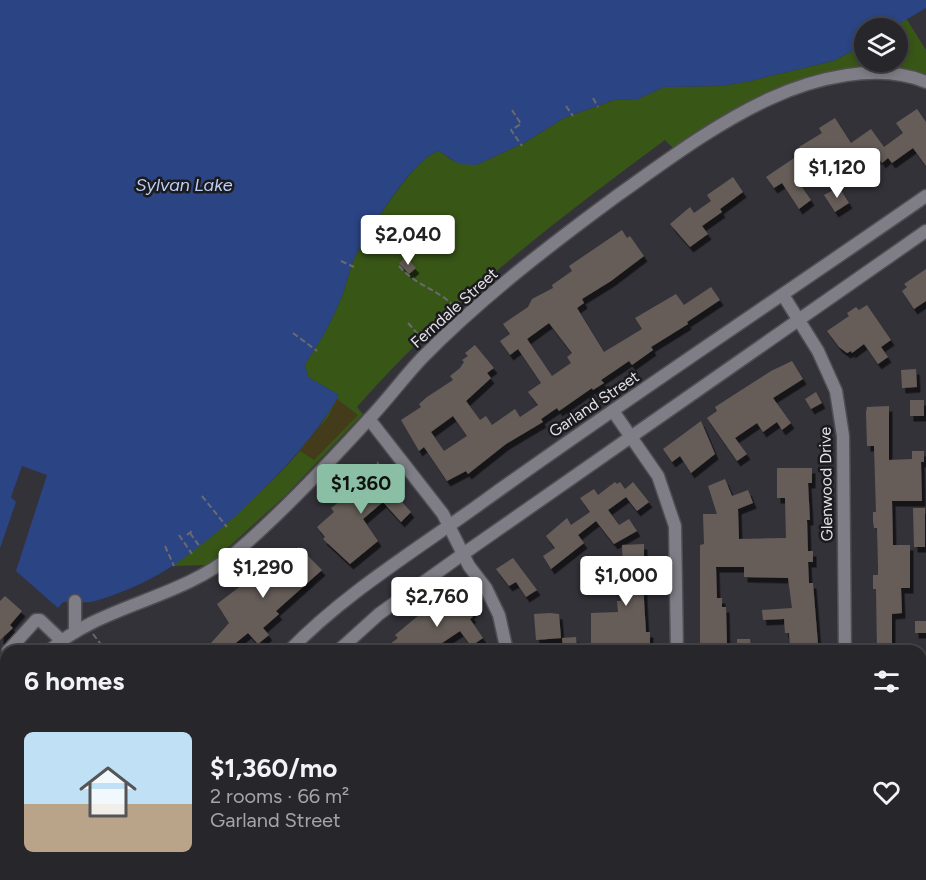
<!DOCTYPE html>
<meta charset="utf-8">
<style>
:root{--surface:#27262b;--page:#2f2e33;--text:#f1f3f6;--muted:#a4a5a9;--line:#434347;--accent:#8abfa5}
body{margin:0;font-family:Figtree,sans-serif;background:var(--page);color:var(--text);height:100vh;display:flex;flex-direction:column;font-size:22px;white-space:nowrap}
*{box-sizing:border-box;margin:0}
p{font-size:20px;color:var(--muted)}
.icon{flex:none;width:33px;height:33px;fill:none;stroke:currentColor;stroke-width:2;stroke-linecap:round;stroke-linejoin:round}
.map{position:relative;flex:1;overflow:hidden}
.panel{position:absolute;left:0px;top:645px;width:927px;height:236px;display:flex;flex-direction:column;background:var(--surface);border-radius:18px 18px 0 0;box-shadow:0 3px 9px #0003,0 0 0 2px var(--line)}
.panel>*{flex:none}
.controls{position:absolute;left:854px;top:18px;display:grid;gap:12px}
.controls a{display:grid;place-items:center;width:54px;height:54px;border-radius:50%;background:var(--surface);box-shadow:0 3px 9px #0003,0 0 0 2px var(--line);font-size:30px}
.price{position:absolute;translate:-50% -51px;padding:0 14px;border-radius:6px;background:#fff;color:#222;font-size:20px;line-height:39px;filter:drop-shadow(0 2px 3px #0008)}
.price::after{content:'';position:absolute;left:50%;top:36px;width:18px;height:14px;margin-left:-9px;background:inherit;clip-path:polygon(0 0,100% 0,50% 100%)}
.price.on{background:var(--accent);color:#111}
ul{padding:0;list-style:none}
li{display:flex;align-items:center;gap:18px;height:150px;padding:0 24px}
li span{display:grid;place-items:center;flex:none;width:168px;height:120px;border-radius:9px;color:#555}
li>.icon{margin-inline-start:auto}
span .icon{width:72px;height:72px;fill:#fffc;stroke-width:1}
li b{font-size:26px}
h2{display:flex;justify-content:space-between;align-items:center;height:72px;padding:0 24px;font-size:26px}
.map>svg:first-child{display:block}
</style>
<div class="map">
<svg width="926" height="880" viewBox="0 0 926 880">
<defs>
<filter id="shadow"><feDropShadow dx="3.5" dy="5.5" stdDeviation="0" flood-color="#0009"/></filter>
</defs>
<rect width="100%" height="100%" fill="#343239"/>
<path fill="#385616" d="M 906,18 L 926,50 L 926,75 L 896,67 L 842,71 L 674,149 L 665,140 C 554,222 449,302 357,407 L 363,414 L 286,495 L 218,557 L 207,565 L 172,566 C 232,519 303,462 339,395 L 308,377 L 305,364 C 318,345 330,325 339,303 C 346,289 348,273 354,259 C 366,236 414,156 439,151 L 452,160 L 476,165 L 524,143 L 564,118 L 614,100 L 638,99 L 664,87 L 722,86 L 750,81 L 833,61 L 864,45 L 864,62 L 897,62 L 897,28 L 892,28 Z"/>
<path fill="#433b1a" d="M 337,399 L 358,415 L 314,460 L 299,450 L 328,417 Z"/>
<path fill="#2a4484" d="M 0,0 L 926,0 L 926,8 L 892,28 L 864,28 L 864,45 L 833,61 L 750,81 L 722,86 L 664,87 L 638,99 L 614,100 L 564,118 L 524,143 L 476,165 L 459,164 L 439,151 C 414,156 366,235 354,259 C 348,273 346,289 339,303 C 330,325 318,345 305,364 L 308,377 L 339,395 C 309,451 221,536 166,570 C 145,583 119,594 95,601 C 84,604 74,601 63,602 L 58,608 L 16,571 L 47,475 L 22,466 L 11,497 L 16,502 L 0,548 Z"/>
<g fill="#665d59" fill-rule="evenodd" filter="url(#shadow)">
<path d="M 917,109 L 926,122 L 926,166 L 913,148 L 892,163 L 888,158 L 882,163 L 879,158 L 873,162 L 868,155 L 855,164 L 849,155 L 834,165 L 828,155 L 795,177 L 811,200 L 799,209 L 782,183 L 774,188 L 766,177 L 803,152 L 799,147 L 822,133 L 819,128 L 835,118 L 851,143 L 871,129 L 884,147 L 903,133 L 896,123 Z"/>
<path d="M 733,177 L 743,192 L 720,209 L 722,212 L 702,226 L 708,234 L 690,247 L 670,224 L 690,207 L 694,213 L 711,201 L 707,195 Z"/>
<path d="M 839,187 L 849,203 L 835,212 L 824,195 Z"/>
<path d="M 622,230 L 627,238 L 630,236 L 644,256 L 611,281 L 582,299 L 584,303 L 577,308 L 604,352 L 642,329 L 635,318 L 676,294 L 684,305 L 711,287 L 720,300 L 687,322 L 688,324 L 651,347 L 653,350 L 632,365 L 629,361 L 601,380 L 604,383 L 593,390 L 592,388 L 559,411 L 557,408 L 541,419 L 543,422 L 506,444 L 468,474 L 466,471 L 447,481 L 424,447 L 419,451 L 401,420 L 421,407 L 419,404 L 427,397 L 453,380 L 450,376 L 460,368 L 464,362 L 462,360 L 468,356 L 465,353 L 475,345 L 494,368 L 487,373 L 491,378 L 466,401 L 480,420 L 486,416 L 492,425 L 515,409 L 520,417 L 538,405 L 528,392 L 541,383 L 518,349 L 510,355 L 500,341 L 510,334 L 503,324 L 528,307 L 532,299 L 553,288 L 552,285 L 572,271 L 569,266 ZM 549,323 L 572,353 L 567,357 L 571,363 L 552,376 L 527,339 ZM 453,416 L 467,436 L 444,451 L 431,432 Z"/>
<path d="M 406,257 L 416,268 L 409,274 L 399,263 Z"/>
<path d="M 926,269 L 926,301 L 914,309 L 902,291 L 907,287 L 904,284 Z"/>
<path d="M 867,305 L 891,340 L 881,347 L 888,357 L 878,364 L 864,344 L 852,353 L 851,351 L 847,353 L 839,347 L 827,331 L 849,316 L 847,313 L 856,307 L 859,310 Z"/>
<path d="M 792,361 L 803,379 L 773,398 L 791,423 L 782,430 L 777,422 L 763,432 L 757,423 L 735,438 L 747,454 L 737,461 L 707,418 L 717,411 L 715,407 L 771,371 Z"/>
<path d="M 916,369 L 917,387 L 902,388 L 901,370 Z"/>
<path d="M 816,392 L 822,403 L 811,409 L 805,399 Z"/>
<rect x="910" y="400" width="14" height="16"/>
<path d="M 889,406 L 889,460 L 912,459 L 912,451 L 924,451 L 924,462 L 921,462 L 922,501 L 892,501 L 893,545 L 910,545 L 910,588 L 901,588 L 902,613 L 892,614 L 892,651 L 877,651 L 876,589 L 873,589 L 873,575 L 878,575 L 878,566 L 877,528 L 874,528 L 873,521 L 873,512 L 876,512 L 874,446 L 867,446 L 866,412 L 867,407 Z"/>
<path d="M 701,421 L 715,454 L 691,473 L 680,456 L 672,462 L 663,449 Z"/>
<path d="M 377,461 L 400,487 L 393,492 L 411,512 L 401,522 L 383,502 L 363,519 L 378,541 L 350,564 L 323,539 L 325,537 L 317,527 L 334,512 L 331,508 L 376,473 Z"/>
<path d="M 777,468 L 812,468 L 812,483 L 808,483 L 810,520 L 807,520 L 808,551 L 813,551 L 813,562 L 808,562 L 809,583 L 813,583 L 818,644 L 790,645 L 789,633 L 785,633 L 784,619 L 763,620 L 762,610 L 792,608 L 788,578 L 744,577 L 744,567 L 716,567 L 717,598 L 722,598 L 722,607 L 726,607 L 727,645 L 700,645 L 700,545 L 704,544 L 703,514 L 717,514 L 708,486 L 725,479 L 732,496 L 748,490 L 753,503 L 738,509 L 739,539 L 786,538 L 785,498 L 777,498 Z"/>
<path d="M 615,482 L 617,484 L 620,482 L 625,489 L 633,482 L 649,502 L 637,511 L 626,497 L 608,510 L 619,525 L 629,519 L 637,531 L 614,544 L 596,521 L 578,535 L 584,543 L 551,569 L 543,556 L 555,548 L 546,536 L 567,518 L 571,525 L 590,512 L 580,498 L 594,489 L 598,495 Z"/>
<path d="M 913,508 L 925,508 L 925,547 L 914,547 Z"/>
<path d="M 644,544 L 644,600 L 646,632 L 650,632 L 650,649 L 622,650 L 622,644 L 619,643 L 591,644 L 591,613 L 618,612 L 617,601 L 621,601 L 620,572 L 623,572 L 622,545 Z"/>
<path d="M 299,547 L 322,570 L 276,611 L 279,614 L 263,628 L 269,635 L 258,644 L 248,633 L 232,646 L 236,651 L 218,651 L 211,643 L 229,623 L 217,604 L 267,566 L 271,571 Z"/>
<path d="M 513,558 L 537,590 L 526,597 L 516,582 L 509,586 L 496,569 Z"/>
<path d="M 463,594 L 475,610 L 470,614 L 473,617 L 470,619 L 483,638 L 471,646 L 460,631 L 430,651 L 381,651 L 398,638 L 395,635 L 425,610 L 432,605 L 439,611 Z"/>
<path d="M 5,596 L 22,611 L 10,625 L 13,628 L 0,640 L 0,601 Z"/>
<path d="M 550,613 L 559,614 L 561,638 L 536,640 L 534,614 Z"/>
<rect x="915" y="621" width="11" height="12"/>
<path d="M 576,637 L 577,651 L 563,651 L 562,638 Z"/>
<path d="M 737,639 L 750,639 L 751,648 L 737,649 Z"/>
</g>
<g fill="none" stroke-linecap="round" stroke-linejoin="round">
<g stroke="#504e53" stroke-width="15">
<g id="minor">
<path d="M 783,295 L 818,351 L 836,391 L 843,436 L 845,651"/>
<path d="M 613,411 L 658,476 L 675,526 L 677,651"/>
<path d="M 369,419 L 443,514 L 469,566 L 486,588 L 499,615 L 507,651"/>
<path d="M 75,601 L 75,632"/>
<path d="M 8,651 L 36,620 L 40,620 L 61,640"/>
<path d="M 49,651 C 100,605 179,600 235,553 C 282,513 327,465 369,419 C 388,399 404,377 422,358 C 482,297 550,245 618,195 C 666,161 715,124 769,99 C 814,78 878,62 926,82"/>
<path d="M 289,651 C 346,592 418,549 484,501 C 629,397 779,298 926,196"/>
<path d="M 338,651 L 379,614 L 463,554 L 926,231"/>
<path d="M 0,681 L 6,686"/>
<path d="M 0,703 L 6,696"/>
<path d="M 178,874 L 199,880"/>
<path d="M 509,874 L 509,880"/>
<path d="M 680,874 L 680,880"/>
<path d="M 849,874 L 849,880"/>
<path d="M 83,880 L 88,874"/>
<path d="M 122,880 L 127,874"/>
<path d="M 343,880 L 343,874"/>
</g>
</g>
<g stroke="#6b6970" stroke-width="2" stroke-dasharray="6 3" stroke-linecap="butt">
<path d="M 593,98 L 598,107"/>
<path d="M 566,106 L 573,116"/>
<path d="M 512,110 L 521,124 L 511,130 L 522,146"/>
<path d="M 341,261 L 354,267"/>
<path d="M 399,266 C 416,286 440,290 457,309"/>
<path d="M 408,323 L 424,341"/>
<path d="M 293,333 L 317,351"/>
<path d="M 202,496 L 227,527"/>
<path d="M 190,533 L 200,547"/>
<path d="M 179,535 L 192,554"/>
<path d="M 187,535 L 192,531"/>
<path d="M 165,546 L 174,566"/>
<path d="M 93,634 L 106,651"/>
</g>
<use href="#minor" stroke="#7f7d85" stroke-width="12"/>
</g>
<g text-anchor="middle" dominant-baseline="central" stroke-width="5" stroke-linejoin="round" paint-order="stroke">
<g font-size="16" fill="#e3e1e6" stroke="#1b1a1e">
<text transform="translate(454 308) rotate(-42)">Ferndale Street</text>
<text transform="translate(594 404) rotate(-34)">Garland Street</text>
<text transform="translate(826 484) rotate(-91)">Glenwood Drive</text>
</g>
<g font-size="18" font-style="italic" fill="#bccff5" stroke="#1b1a1e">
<text x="184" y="185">Sylvan Lake</text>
</g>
</g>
</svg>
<div class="controls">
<a><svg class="icon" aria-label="layers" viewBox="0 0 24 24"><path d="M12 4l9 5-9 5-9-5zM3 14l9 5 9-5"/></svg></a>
</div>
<b class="price" style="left:837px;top:199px">$1,120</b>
<b class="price" style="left:408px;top:266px">$2,040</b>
<b class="price on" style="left:361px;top:515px">$1,360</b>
<b class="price" style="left:263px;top:599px">$1,290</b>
<b class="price" style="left:626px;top:607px">$1,000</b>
<b class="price" style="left:437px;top:628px">$2,760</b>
<section class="panel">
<h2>6 homes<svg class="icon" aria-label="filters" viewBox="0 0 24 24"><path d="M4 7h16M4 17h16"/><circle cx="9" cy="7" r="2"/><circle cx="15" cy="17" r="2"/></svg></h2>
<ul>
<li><span style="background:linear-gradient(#bfe0f5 60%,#b9a48a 0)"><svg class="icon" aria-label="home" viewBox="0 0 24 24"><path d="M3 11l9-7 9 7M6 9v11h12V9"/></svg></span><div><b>$1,360/mo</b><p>2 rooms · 66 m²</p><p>Garland Street</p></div><svg class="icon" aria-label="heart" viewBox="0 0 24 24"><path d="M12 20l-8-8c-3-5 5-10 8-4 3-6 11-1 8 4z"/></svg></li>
</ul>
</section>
</div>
